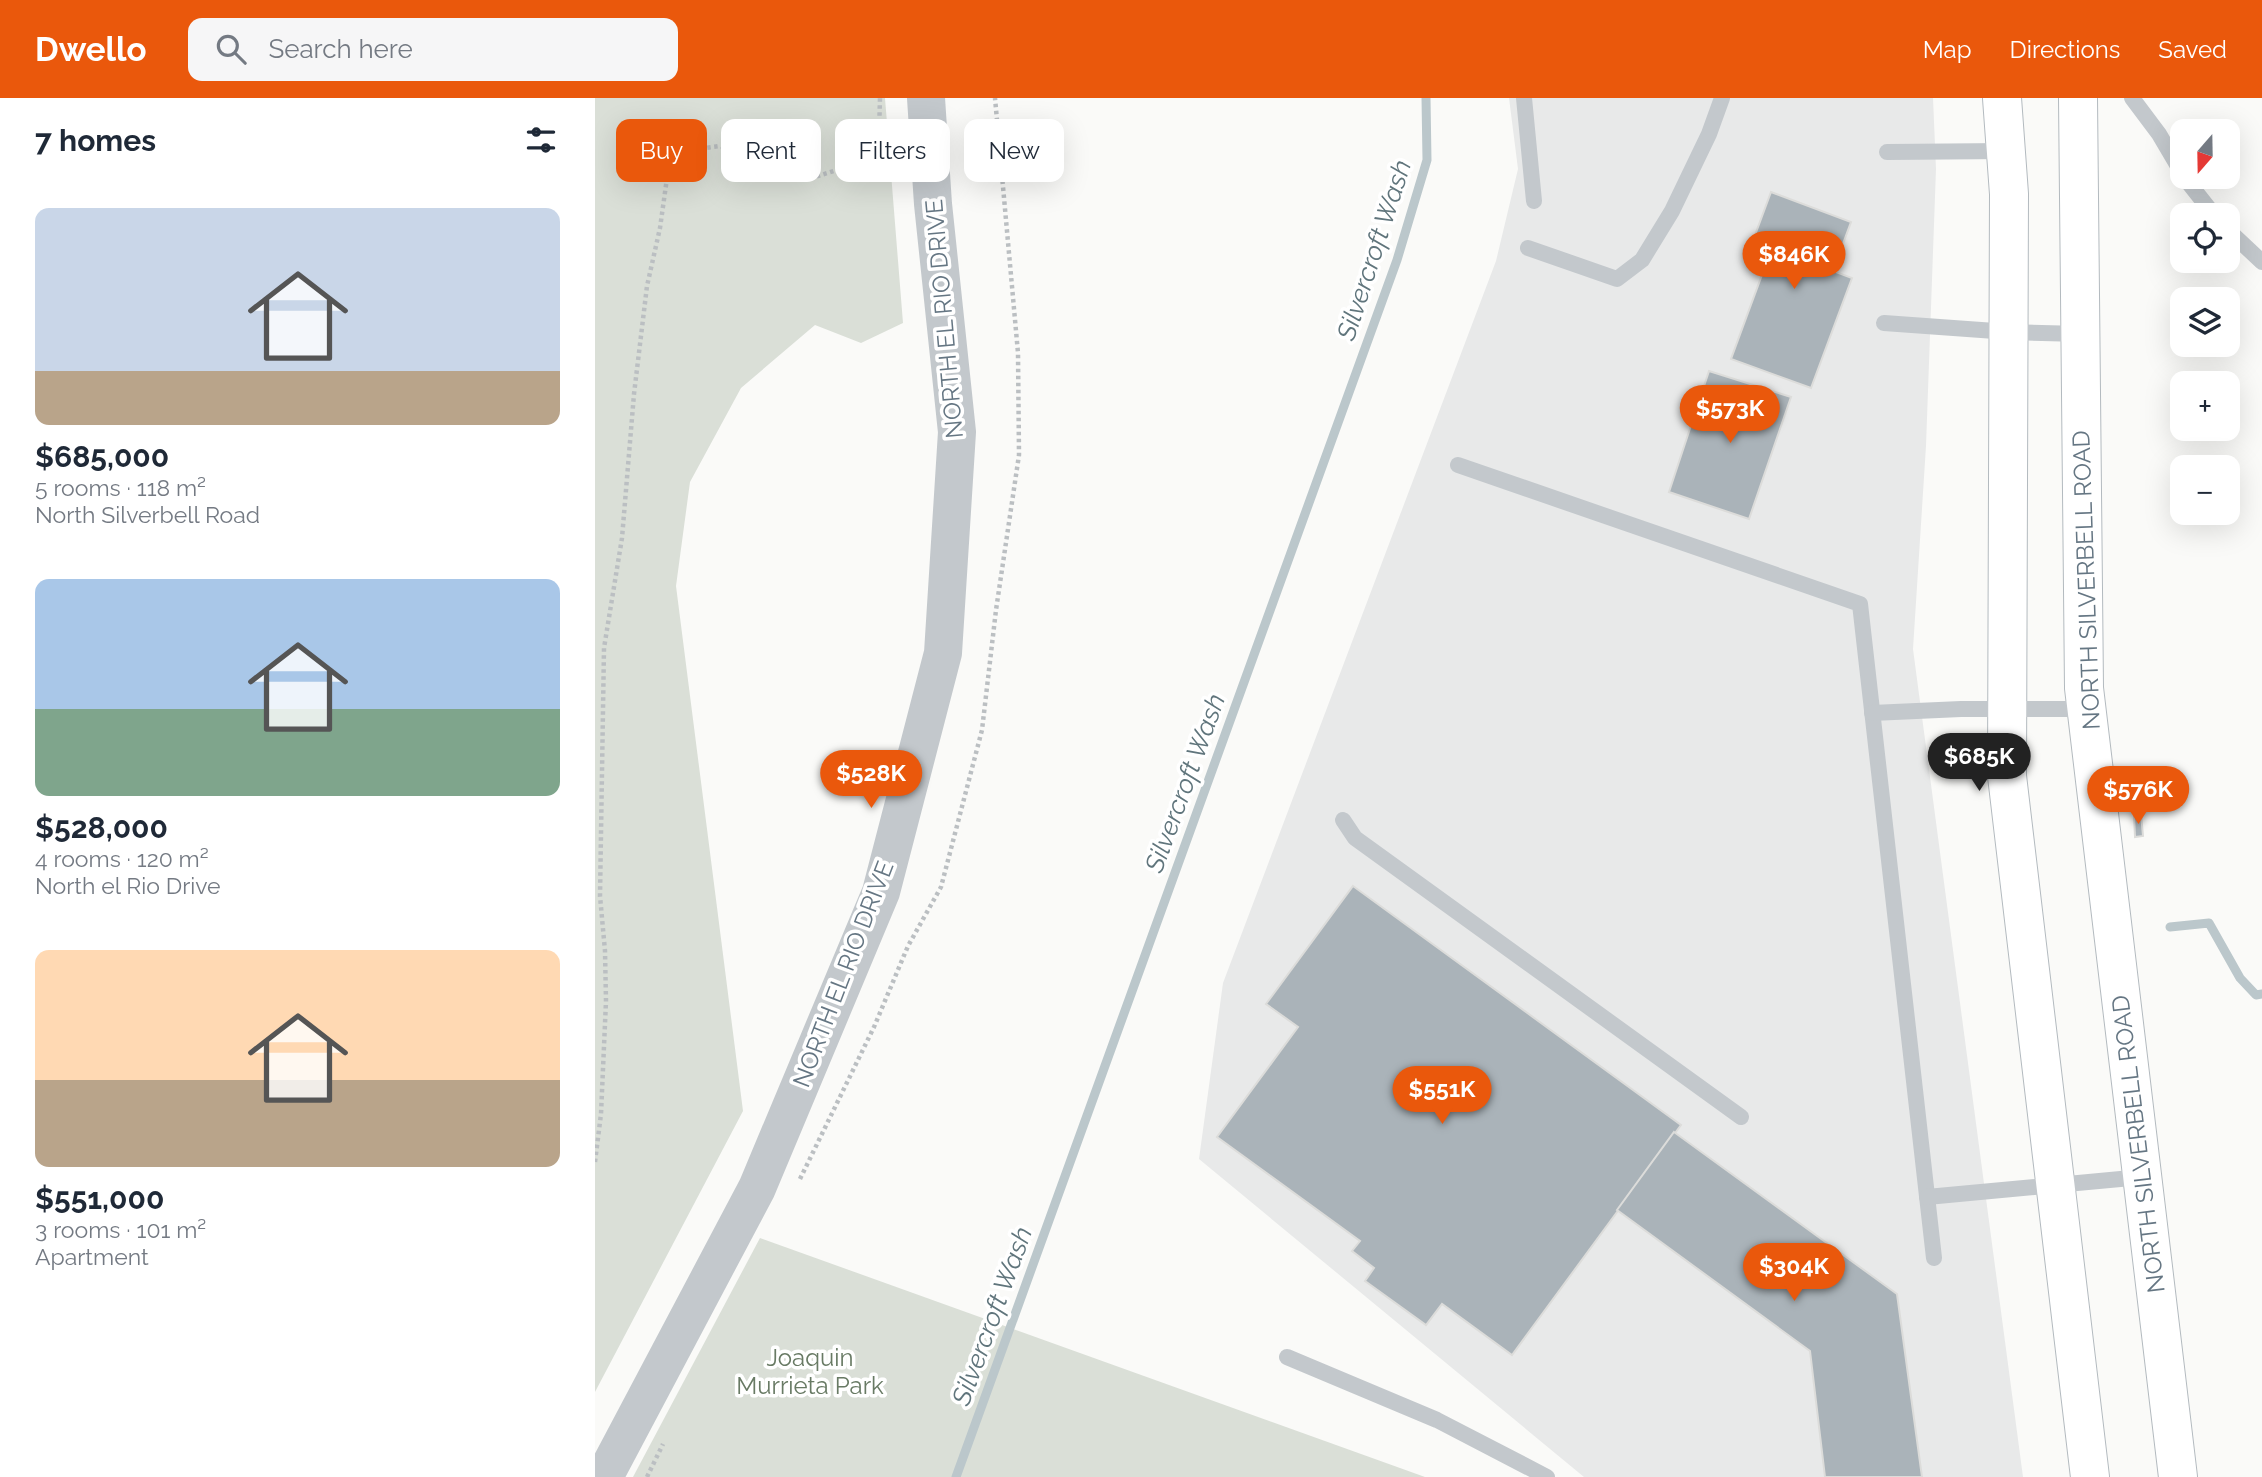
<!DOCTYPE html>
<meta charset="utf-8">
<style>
:root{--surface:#fff;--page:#f6f6f7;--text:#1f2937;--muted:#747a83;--accent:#ea580c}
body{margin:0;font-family:Raleway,sans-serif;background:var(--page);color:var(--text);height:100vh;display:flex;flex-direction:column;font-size:26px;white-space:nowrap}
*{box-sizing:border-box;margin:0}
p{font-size:23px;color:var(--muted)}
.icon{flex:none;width:38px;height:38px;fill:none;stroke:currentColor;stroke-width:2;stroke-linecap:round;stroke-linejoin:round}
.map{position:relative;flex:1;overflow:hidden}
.details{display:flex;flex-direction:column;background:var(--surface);width:595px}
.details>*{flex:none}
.hud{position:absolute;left:21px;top:21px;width:665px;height:63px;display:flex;gap:14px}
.needle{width:46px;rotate:200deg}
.fabs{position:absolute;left:1575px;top:21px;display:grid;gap:14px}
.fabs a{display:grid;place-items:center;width:70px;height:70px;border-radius:14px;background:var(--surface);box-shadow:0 7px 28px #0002;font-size:35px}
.price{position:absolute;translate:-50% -60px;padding:0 16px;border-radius:24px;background:var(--accent);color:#fff;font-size:23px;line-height:46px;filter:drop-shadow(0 2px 4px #0008)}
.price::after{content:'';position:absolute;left:50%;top:42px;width:21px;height:16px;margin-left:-10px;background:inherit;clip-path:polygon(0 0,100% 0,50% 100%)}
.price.current{background:#222;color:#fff}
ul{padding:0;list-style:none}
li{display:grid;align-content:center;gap:14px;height:371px;padding:0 35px}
li span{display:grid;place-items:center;height:217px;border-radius:14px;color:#555}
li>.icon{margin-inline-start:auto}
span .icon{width:126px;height:126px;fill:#fffc;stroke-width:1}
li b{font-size:30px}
h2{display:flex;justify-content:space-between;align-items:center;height:84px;padding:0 35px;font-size:30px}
.chip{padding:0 24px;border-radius:14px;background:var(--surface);box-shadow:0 7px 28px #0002;font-size:24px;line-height:63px}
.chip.current{background:var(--accent);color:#fff}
header{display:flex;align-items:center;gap:42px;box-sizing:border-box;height:98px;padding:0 35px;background:var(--accent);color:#fff}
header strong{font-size:33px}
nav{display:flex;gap:38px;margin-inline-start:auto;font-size:24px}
.search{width:490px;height:63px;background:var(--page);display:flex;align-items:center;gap:18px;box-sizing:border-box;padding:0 24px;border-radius:14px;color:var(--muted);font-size:26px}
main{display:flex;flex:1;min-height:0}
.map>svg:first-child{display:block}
</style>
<header>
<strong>Dwello</strong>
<div class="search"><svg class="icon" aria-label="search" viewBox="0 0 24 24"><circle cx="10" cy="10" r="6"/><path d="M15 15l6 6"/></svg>Search here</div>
<nav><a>Map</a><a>Directions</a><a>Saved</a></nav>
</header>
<main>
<section class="details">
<h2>7 homes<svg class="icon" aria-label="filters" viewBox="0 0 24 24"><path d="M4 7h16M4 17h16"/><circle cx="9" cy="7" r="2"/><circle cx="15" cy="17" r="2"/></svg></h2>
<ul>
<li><span style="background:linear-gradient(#c9d6e8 75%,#b9a48a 0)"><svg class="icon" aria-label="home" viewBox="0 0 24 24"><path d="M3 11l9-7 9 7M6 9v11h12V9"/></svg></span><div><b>$685,000</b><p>5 rooms · 118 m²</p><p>North Silverbell Road</p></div></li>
<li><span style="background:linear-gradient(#a9c7e8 60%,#7fa58c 0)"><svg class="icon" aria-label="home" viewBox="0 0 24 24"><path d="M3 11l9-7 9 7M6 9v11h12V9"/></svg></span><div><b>$528,000</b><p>4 rooms · 120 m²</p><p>North el Rio Drive</p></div></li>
<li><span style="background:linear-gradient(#ffd9b3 60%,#b9a48a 0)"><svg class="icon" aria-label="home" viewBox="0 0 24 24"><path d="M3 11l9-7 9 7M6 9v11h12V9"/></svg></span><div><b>$551,000</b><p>3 rooms · 101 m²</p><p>Apartment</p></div></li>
</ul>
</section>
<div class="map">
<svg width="1667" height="1379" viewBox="0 0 1667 1379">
<rect width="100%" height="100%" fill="#fafaf8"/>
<path fill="#e8e9e9" d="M 914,0 L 1338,0 L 1341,71 L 1331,348 L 1318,551 L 1428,1379 L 989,1379 L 604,1061 L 628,885 L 901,163 L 923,71 Z"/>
<g fill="#dadfd7">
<path d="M 0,0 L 290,0 L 308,225 L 266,245 L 220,227 L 146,290 L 95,384 L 81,488 L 148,1013 L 0,1294 Z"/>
<path d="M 165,1140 L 830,1379 L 38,1379 Z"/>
</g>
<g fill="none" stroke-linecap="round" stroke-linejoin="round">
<g stroke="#bbc7cb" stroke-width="9">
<path d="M 1575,829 L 1614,825 L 1645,880 L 1661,897 L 1667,896"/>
<path d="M 361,1379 L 802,162 L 832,62 L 831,0"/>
</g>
</g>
<g fill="#aab3b9" stroke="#dcdcda" stroke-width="2">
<path d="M 1176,94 L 1256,124 L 1238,173 L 1257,180 L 1216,290 L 1136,261 L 1175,155 L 1156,148 Z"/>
<path d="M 1114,273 L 1196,299 L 1154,421 L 1074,394 Z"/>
<path d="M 1539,716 L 1546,716 L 1548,738 L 1540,739 Z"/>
<path d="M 758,788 L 1086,1027 L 917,1257 L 847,1206 L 831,1227 L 770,1183 L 779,1170 L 757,1153 L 765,1143 L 622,1039 L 703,929 L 671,906 Z"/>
<path d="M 1079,1034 L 1302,1196 L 1327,1379 L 1230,1379 L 1215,1253 L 1022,1112 Z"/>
</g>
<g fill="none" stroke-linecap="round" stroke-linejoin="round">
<g stroke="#b3babf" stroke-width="40">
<g id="secondary">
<path d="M 1407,0 L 1414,96 L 1412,678 L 1495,1379"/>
<path d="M 1483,0 L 1489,590 L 1583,1379"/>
</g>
</g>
<g stroke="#bbbfc2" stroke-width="4.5" stroke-dasharray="3.5 3.5" stroke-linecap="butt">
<path d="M 0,1064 L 6,1016 L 11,903 L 10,853 L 5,798 L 9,550 L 27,440 L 39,296 L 52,188 L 65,130 L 72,80 L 87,59 L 96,52 L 125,48 L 141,53 L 163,71 L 176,78 L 194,81 L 220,79 L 260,66 L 277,52 L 284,36 L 285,0"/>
<path d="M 205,1081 L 279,929 L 313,848 L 346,789 L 387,632 L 401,512 L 424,357 L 423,255 L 400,0"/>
<path d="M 52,1379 L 68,1346"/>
</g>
<g stroke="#c3c8cc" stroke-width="16">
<path d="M 929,0 L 939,103"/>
<path d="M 1537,0 L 1564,36 L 1587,75"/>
<path d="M 1292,54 L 1411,53"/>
<path d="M 1589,79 L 1619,117"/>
<path d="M 1633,132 L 1667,164"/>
<path d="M 933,150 L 1022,181 L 1047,162 L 1077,113 L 1114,36 L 1127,0"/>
<path d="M 1289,225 L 1414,234 L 1486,236"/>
<path d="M 863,367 L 1265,506 L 1339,1160"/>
<path d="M 1277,615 L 1366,611 L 1491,611"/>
<path d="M 748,722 L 760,740 L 1146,1019"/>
<path d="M 1332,1099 L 1547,1079"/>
<path d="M 692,1259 L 842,1322 L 952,1379"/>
</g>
<path stroke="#c3c8cc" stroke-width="38" d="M 9,1379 L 162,1090 L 286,794 L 348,555 L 362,334 L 338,106 L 331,0"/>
<use href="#secondary" stroke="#fff" stroke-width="38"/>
</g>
<g text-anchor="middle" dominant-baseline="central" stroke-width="7" stroke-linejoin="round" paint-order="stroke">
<g font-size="24" fill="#657683" stroke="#fff">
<text transform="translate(349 221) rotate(-95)">NORTH EL RIO DRIVE</text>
<text transform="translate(1491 482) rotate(-92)">NORTH SILVERBELL ROAD</text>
<text transform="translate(248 876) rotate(-69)">NORTH EL RIO DRIVE</text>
<text transform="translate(1543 1046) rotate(-97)">NORTH SILVERBELL ROAD</text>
</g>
<g font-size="24" fill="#687a64" stroke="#fff">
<text x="215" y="1259">Joaquin<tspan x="215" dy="28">Murrieta Park</tspan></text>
</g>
<g font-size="26" font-style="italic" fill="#60757c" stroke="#fff">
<text transform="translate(779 152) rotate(-72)">Silvercroft Wash</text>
<text transform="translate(590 685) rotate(-70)">Silvercroft Wash</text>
<text transform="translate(397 1218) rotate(-70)">Silvercroft Wash</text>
</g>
</g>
</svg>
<div class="fabs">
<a><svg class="needle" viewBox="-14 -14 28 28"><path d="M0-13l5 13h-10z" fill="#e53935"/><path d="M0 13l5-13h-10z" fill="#747a83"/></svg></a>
<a><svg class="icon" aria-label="locate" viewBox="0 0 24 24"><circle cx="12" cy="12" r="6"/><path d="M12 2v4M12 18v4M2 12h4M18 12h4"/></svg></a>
<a><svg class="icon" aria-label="layers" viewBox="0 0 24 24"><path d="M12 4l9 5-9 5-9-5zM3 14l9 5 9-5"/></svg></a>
<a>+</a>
<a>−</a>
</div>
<b class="price" style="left:1199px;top:193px">$846K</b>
<b class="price" style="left:1135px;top:347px">$573K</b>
<b class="price current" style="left:1384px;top:695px">$685K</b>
<b class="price" style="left:276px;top:712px">$528K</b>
<b class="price" style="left:1543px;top:728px">$576K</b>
<b class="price" style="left:847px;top:1028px">$551K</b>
<b class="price" style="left:1199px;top:1205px">$304K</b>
<div class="hud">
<a class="chip current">Buy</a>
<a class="chip">Rent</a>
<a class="chip">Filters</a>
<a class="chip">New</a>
</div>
</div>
</main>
